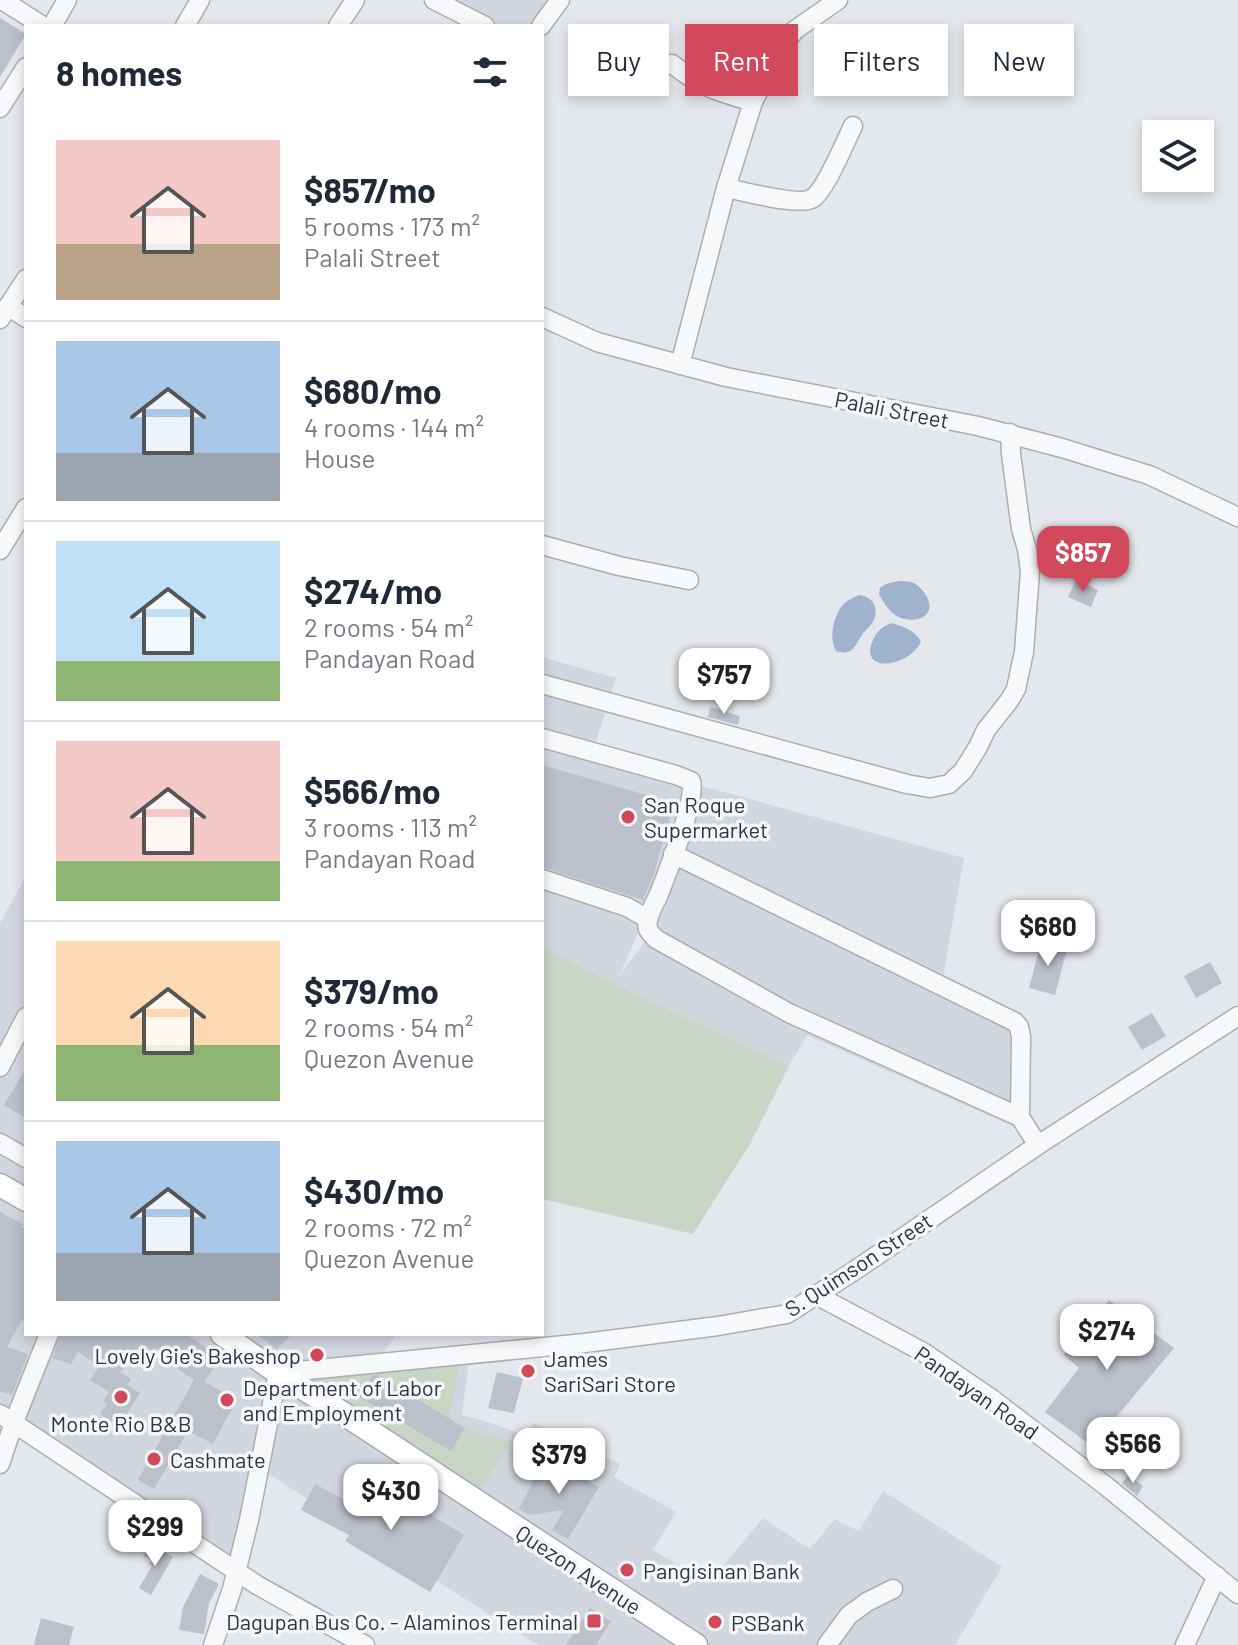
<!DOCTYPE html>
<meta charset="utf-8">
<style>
:root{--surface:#fff;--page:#f6f6f7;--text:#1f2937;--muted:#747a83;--line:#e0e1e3;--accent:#d1495b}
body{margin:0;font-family:Barlow,sans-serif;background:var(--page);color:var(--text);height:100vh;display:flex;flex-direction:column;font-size:30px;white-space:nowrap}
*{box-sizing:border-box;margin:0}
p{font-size:26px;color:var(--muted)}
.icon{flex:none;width:44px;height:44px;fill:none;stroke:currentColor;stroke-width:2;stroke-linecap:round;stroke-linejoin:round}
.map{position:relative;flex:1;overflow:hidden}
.side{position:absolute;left:24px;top:24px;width:520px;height:1312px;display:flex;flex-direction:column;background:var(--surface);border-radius:0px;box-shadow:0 4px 12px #0003}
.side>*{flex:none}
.guide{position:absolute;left:568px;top:24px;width:550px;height:72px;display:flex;gap:16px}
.tools{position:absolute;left:1142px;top:120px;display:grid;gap:16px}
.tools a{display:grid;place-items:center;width:72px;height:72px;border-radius:0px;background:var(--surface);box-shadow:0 4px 12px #0003;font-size:40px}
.price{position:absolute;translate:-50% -68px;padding:0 18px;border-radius:16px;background:#fff;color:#222;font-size:26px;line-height:52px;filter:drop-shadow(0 2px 4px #0008)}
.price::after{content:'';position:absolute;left:50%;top:48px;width:24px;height:18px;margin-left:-12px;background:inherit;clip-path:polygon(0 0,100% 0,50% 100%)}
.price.on{background:var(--accent);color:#fff}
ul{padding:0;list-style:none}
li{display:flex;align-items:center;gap:24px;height:200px;padding:0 32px}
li+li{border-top:2px solid var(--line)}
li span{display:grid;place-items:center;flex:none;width:224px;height:160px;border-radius:0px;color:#555}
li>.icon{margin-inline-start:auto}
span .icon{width:96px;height:96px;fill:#fffc;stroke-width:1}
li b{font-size:34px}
h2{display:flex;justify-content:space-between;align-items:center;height:96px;padding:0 32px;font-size:34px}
.chip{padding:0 28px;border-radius:0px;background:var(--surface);box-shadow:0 4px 12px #0003;font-size:28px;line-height:72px}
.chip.on{background:var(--accent);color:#fff}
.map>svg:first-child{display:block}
</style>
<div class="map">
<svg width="1238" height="1645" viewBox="0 0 1238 1645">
<rect width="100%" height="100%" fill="#e4e7ec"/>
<g fill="#d2d6de">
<path d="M 433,0 L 566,0 L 542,26 L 479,26 Z"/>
<path d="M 542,657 L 616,678 L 592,754 L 685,781 L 647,913 L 618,978 L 644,943 L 655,918 L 702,786 L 964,858 L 942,983 L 1024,1026 L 1017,1128 L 807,1035 L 789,1066 L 615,984 L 542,946 Z"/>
<path d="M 26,876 L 26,1003 L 0,1049 L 0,923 Z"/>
<path d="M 26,1017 L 26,1334 L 397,1334 L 382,1355 L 470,1350 L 462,1415 L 485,1421 L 524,1435 L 534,1423 L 620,1464 L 614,1477 L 676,1512 L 653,1550 L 709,1583 L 763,1518 L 810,1549 L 835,1519 L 859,1531 L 883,1491 L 1002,1567 L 955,1645 L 538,1645 L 259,1468 L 237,1571 L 0,1414 L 0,1067 Z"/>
</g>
<g fill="#c9d6c5">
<path d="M 542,946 L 615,984 L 789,1066 L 750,1144 L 693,1234 L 542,1199 Z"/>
<path d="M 459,1366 L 449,1423 L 511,1442 L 476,1495 L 303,1381 L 356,1373 Z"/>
</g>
<g fill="#9fb4cc">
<path d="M 899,581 C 903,581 907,581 911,582 C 921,585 934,602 928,612 C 922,623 902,621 894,614 C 887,609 883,601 879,594 L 880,588 L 886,584 Z"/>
<path d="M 859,595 C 873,596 881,610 872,623 C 872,624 864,632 864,632 C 855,644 854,657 836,651 C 829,638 833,618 842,606 C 846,601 853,598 859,595 Z"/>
<path d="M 891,623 C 903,626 916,631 921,642 C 907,669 858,673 873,640 C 877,631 882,627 891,623 Z"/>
</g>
<g fill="#bbc0ca">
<path d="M 0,18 L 26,34 L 0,77 Z"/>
<path d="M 1076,580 L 1098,590 L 1091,607 L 1068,597 Z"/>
<path d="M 710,707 L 740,716 L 738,725 L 708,717 Z"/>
<path d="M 542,765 L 674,803 L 654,873 L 643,900 L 542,867 Z"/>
<path d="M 1041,942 L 1067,949 L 1055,995 L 1029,988 Z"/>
<path d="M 1210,962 L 1222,983 L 1196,998 L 1184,976 Z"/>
<path d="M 1152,1013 L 1166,1036 L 1142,1050 L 1128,1027 Z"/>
<path d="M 26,1068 L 26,1118 L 4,1105 Z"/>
<path d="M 0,1212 L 23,1224 L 21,1227 L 26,1230 L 26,1322 L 22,1320 L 7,1347 L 28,1354 L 12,1395 L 0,1391 Z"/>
<path d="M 1109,1300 L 1174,1348 L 1092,1446 L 1045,1412 L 1079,1368 L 1064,1355 Z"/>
<path d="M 61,1334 L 186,1334 L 221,1358 L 204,1382 L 237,1399 L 213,1444 L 188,1431 L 154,1489 L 138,1480 L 194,1380 L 141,1344 L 120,1372 L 131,1379 L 127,1385 L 140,1393 L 119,1426 L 100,1414 L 107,1404 L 103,1402 L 109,1392 L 90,1380 L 100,1366 L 78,1352 L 71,1364 L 52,1358 Z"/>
<path d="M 256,1334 L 292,1334 L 277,1349 Z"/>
<path d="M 497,1372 L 523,1378 L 514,1413 L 488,1408 Z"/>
<path d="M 377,1375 L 465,1428 L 451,1451 L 359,1397 L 372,1376 Z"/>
<path d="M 545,1458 L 599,1487 L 568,1539 L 552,1530 L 564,1510 L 529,1515 L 519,1509 Z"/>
<path d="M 1128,1475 L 1143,1486 L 1137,1496 L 1122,1483 Z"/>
<path d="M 381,1479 L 394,1487 L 388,1496 L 410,1509 L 416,1499 L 431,1508 L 428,1513 L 464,1535 L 430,1592 L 345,1541 L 349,1535 L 301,1510 L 315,1484 L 362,1509 Z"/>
<path d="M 150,1544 L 173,1557 L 151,1595 L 139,1588 L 152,1566 L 149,1564 L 152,1560 L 144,1556 Z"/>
<path d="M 200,1574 L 219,1584 L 209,1603 L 204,1634 L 179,1630 L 183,1607 Z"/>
<path d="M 590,1608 L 611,1621 L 596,1645 L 566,1645 Z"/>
<path d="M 41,1618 L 74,1627 L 69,1645 L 34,1645 Z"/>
</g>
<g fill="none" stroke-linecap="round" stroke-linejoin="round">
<g stroke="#a9aeb7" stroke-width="21">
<g id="minor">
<path d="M 2,0 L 43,26"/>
<path d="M 434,0 L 485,26"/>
<path d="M 52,26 L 67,0"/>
<path d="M 185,26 L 200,0"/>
<path d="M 338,26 L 355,0"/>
<path d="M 541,26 L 560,0"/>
<path d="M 672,64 C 701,87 718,92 753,102"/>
<path d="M 0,108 L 26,67"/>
<path d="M 726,188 C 743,191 800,207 813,198 C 826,189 845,142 853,126"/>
<path d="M 8,306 L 26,318"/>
<path d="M 542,317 L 597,342 L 726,377 L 978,426 L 1062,448 L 1149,475 L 1238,517"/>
<path d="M 0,319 L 26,279"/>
<path d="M 680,365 L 726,188 L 753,102 L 778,52 L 795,30 L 838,0"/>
<path d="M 542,545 L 619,566 L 689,580"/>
<path d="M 0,550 L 26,508"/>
<path d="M 542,684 L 907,784 L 930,788 L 949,784 L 963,771 L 978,747 L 986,730 L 1009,701 L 1016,689 L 1024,652 L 1030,571 L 1027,549 L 1021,529 L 1011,454 L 1010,433"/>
<path d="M 542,738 L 676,775 L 691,781 C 697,799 667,873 659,894 C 655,903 645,919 648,929 C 650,933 653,936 656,939 L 789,1013 L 1020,1117 L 1038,1145"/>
<path d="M 673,854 L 1015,1022 L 1019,1027 L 1021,1036 L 1020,1117"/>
<path d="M 542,879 L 627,907 L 648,919"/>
<path d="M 0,1067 L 26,1017"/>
<path d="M 0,1143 L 26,1158"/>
<path d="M 818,1296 L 923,1352 L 992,1399 L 1106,1486 L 1238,1594"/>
<path d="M 0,1414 L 257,1585 L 365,1645"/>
<path d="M 0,1464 L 14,1422 L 49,1334"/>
<path d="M 213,1645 L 232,1589 L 249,1520 L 278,1373 L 585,1343 L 718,1326 L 787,1314 L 857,1269 L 1038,1145 L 1238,1016"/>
<path d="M 827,1645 L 849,1615 L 867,1602 L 893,1589"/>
<path d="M 1185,1645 L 1217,1576"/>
</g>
</g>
<g stroke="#a3abb8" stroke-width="25">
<g id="major">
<path d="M 0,1185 L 26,1200"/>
<path d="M 222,1334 L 278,1373 L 341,1412 L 696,1645"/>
</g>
</g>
<use href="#minor" stroke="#f7f8fa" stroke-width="18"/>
<use href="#major" stroke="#fff" stroke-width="22"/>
</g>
<g fill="#d1495b" stroke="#f4f6f9" stroke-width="3">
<circle cx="628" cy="817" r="8"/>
<circle cx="317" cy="1355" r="8"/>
<circle cx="528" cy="1371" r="8"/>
<circle cx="121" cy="1397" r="8"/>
<circle cx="227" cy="1400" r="8"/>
<circle cx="154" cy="1459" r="8"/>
<circle cx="627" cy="1570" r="8"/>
<rect x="586" y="1613" width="16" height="16" rx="4"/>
<circle cx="715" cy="1622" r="8"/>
</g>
<g text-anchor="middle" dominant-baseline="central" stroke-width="7" stroke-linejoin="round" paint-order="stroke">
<g font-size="22" fill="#2b3445" stroke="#f4f6f9">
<text transform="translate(892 409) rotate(11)">Palali Street</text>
<text transform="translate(858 1264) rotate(-33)">S. Quimson Street</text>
<text transform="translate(977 1392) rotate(35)">Pandayan Road</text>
<text transform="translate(579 1569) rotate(33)">Quezon Avenue</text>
</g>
<g font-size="22" fill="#2b3445" stroke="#f4f6f9" text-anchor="start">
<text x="644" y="804">San Roque<tspan x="644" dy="25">Supermarket</tspan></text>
<text x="301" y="1355" text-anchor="end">Lovely Gie's Bakeshop</text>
<text x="544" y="1358">James<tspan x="544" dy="25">SariSari Store</tspan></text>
<text x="243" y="1387">Department of Labor<tspan x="243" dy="25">and Employment</tspan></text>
<text x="121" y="1423" text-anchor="middle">Monte Rio B&amp;B</text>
<text x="170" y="1459">Cashmate</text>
<text x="643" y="1570">Pangisinan Bank</text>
<text x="578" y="1621" text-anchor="end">Dagupan Bus Co. - Alaminos Terminal</text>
<text x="731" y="1622">PSBank</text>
</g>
</g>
</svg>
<div class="tools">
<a><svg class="icon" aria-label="layers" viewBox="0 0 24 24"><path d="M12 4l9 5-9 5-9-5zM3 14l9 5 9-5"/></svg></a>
</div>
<b class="price on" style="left:1083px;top:594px">$857</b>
<b class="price" style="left:724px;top:716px">$757</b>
<b class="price" style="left:1048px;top:968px">$680</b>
<b class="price" style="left:1107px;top:1372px">$274</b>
<b class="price" style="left:1133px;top:1485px">$566</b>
<b class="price" style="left:559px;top:1496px">$379</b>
<b class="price" style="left:391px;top:1532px">$430</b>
<b class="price" style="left:155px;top:1568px">$299</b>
<div class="guide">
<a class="chip">Buy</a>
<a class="chip on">Rent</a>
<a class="chip">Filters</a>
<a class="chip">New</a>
</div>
<section class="side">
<h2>8 homes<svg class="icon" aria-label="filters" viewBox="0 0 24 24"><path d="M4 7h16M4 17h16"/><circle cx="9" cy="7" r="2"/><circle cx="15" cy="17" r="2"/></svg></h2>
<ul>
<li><span style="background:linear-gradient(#f6c9c9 65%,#b9a48a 0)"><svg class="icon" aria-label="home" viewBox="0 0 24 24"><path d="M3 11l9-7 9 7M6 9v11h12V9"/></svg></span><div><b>$857/mo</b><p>5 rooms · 173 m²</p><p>Palali Street</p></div></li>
<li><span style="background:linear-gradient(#a9c7e8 70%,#9aa5b1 0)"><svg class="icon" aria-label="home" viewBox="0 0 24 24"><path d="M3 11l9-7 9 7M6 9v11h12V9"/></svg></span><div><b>$680/mo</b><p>4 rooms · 144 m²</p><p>House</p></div></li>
<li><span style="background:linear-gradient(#bfe0f5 75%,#8fb573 0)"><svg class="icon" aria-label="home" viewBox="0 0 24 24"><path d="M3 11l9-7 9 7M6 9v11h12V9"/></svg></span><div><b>$274/mo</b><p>2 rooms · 54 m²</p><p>Pandayan Road</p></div></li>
<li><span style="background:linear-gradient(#f6c9c9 75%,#8fb573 0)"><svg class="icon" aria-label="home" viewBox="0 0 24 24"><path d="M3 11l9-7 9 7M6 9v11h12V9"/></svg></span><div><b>$566/mo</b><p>3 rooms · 113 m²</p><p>Pandayan Road</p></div></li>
<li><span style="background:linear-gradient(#ffd9b3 65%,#8fb573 0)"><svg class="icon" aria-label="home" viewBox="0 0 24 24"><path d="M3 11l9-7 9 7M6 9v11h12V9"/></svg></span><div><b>$379/mo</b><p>2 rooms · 54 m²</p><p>Quezon Avenue</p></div></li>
<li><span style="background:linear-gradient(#a9c7e8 70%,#9aa5b1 0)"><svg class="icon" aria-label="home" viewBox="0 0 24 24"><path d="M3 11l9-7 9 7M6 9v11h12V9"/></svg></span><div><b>$430/mo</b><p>2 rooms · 72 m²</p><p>Quezon Avenue</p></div></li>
</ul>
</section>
</div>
